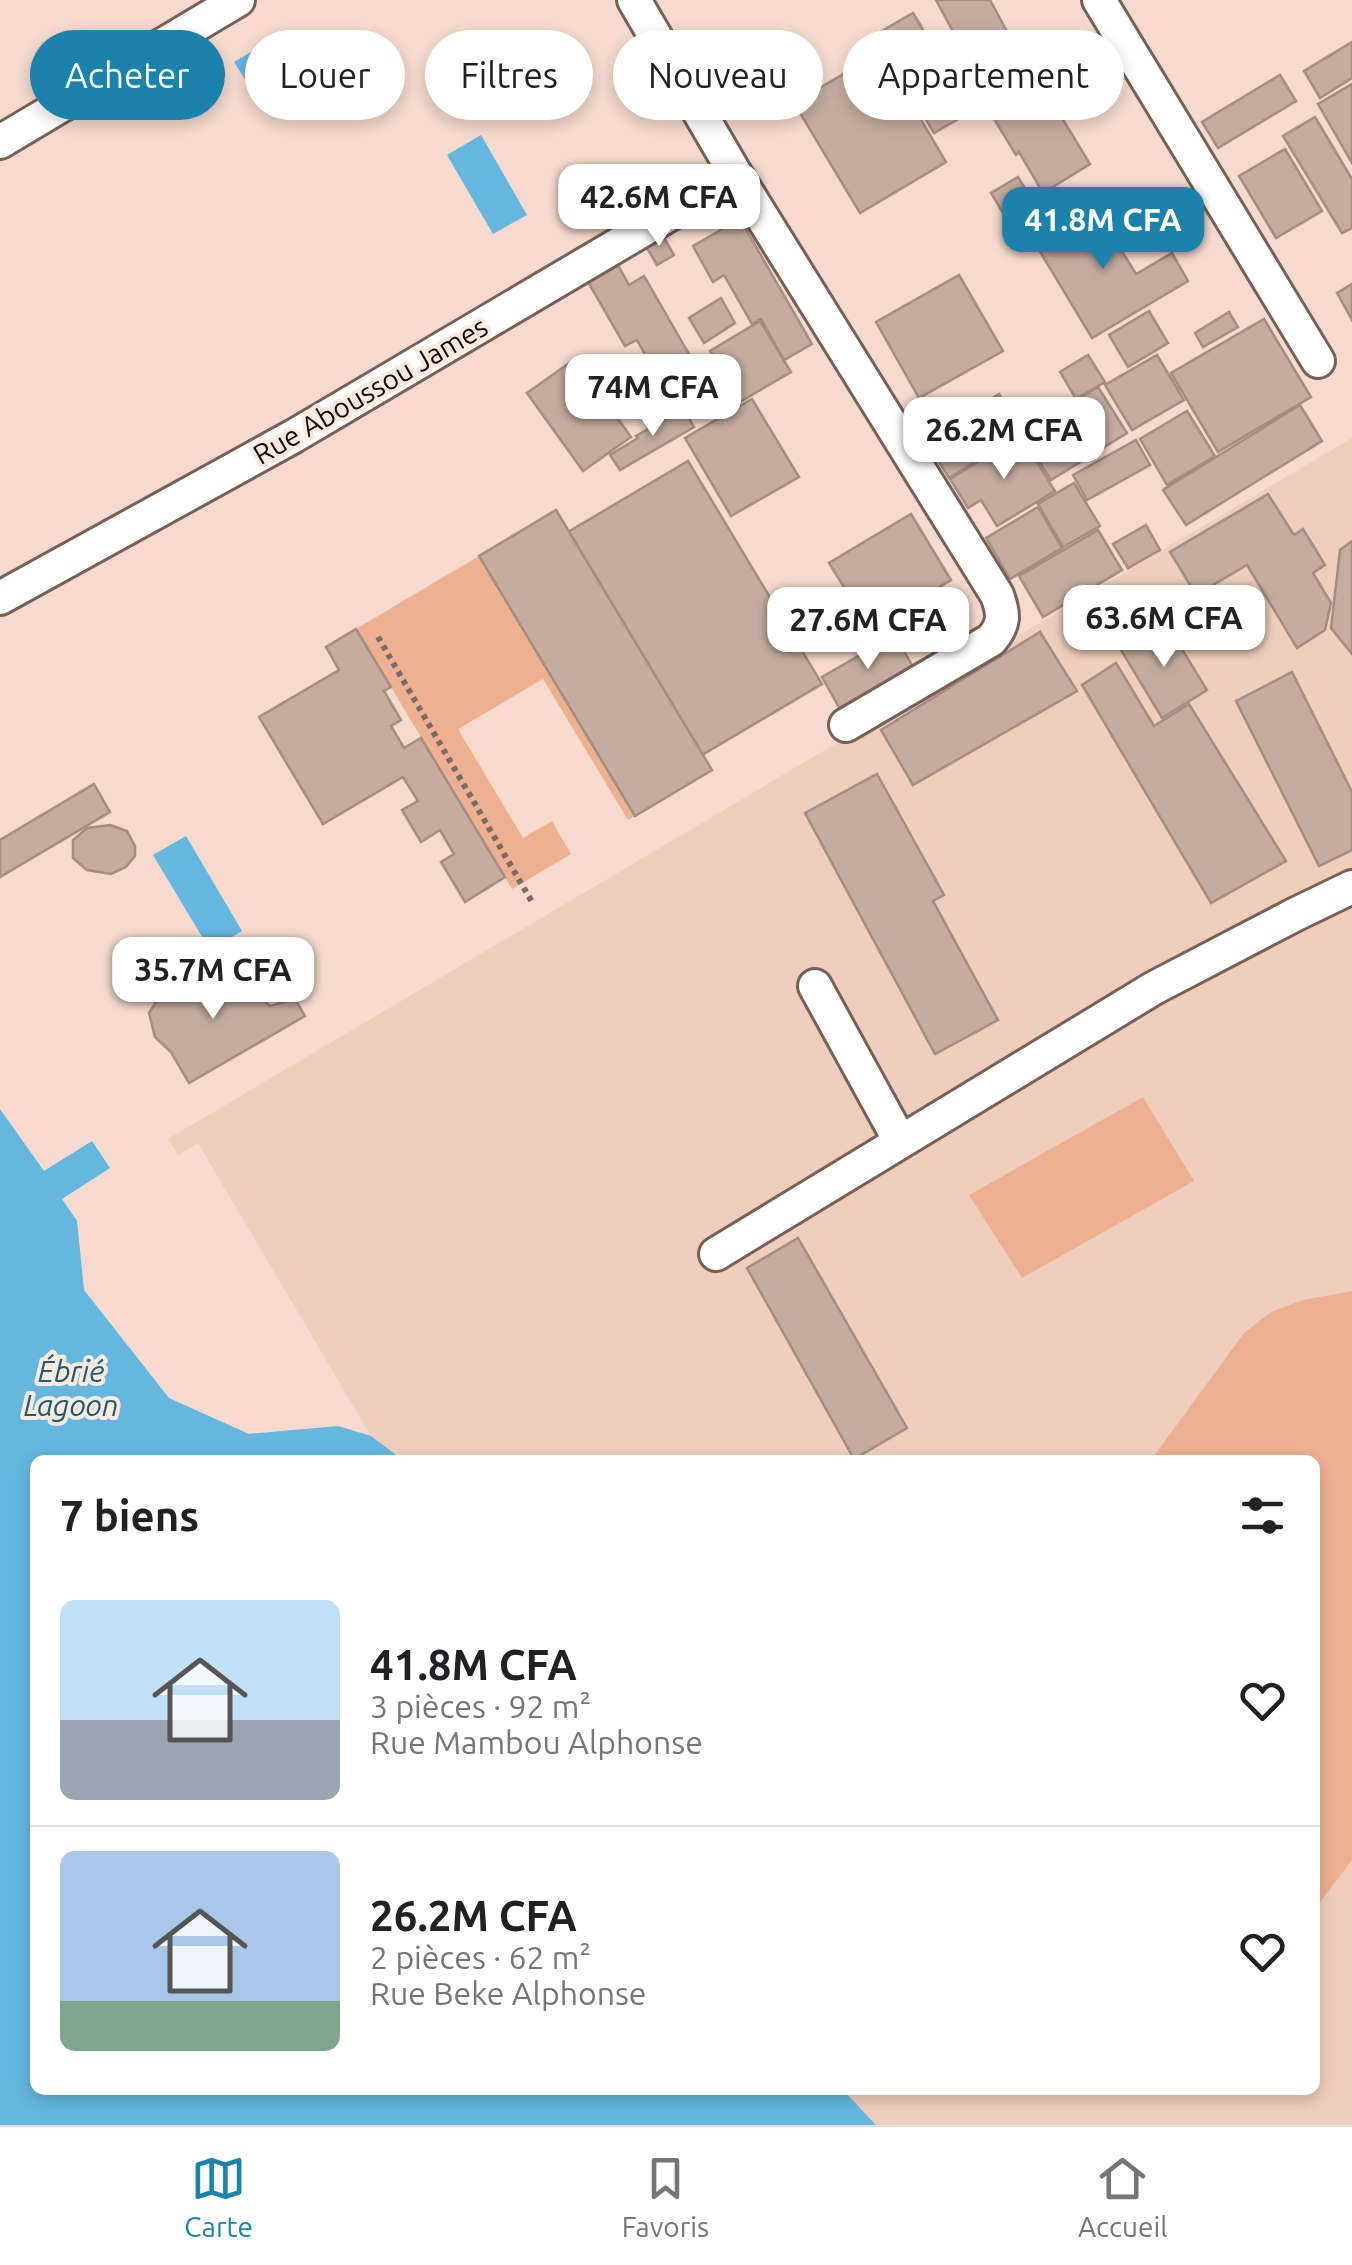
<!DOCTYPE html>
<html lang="fr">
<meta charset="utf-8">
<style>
:root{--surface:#fff;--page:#f6f6f6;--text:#202124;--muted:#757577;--line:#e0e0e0;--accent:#1a82ab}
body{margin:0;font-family:Ubuntu,sans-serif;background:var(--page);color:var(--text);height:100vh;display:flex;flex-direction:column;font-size:38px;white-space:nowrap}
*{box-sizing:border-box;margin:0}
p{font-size:32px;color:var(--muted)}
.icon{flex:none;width:55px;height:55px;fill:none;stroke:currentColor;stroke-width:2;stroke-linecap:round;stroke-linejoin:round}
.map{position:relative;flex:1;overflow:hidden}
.side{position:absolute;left:30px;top:1455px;width:1290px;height:640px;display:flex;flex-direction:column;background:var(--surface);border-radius:15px;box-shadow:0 5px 15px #0003}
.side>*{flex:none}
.guide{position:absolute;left:30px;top:30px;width:1292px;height:90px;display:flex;gap:20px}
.price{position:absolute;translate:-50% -85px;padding:0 22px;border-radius:20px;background:#fff;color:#222;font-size:32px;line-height:65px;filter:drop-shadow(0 2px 5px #0008)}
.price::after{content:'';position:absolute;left:50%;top:60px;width:30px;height:22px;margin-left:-15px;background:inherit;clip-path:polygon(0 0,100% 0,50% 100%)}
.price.current{background:var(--accent);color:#fff}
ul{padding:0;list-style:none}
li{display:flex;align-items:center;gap:30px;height:250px;padding:0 30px}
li+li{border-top:2px solid var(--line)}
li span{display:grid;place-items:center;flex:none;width:280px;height:200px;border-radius:15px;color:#555}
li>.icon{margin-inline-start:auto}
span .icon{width:120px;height:120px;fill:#fffc;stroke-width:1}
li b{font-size:42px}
h2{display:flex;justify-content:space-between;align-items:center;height:120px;padding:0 30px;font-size:42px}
.chip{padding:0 35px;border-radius:45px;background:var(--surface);box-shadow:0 5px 15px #0003;font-size:35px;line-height:90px}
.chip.current{background:var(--accent);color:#fff}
.dock{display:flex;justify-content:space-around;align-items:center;height:140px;border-top:2px solid var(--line);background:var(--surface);font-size:28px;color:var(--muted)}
.dock a{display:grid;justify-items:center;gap:5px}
.dock .current{color:var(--accent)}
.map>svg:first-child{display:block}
</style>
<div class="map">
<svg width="1352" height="2125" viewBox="0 0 1352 2125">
<rect width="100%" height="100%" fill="#f5dacd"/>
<path fill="#efcebd" d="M 1352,438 L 1352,2125 L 876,2125 L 843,2090 L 1315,2090 L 1315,1460 L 403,1460 L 371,1436 L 198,1143 L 178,1155 L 168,1139 Z"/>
<g fill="#edb192">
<path d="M 479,556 L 635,816 L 628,820 L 543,679 L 458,729 L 523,838 L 552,821 L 571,854 L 512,889 L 356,629 Z"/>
<path d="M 1143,1097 L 1194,1181 L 1022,1278 L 969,1195 Z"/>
<path d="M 1352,1291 L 1352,1860 L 1315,1909 L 1315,1460 L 1151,1460 L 1244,1333 L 1271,1312 L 1303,1300 Z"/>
</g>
<g fill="#65b7df">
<path d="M 266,43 L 281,68 L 250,87 L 234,62 Z"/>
<path d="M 481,135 L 527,215 L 493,234 L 447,155 Z"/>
<path d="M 186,836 L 242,931 L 210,950 L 153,855 Z"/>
<path d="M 0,1109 L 44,1171 L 92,1141 L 110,1168 L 62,1199 L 77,1221 L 84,1290 L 169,1398 L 249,1434 L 338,1426 L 371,1436 L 403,1460 L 35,1460 L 35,2090 L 843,2090 L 876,2125 L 0,2125 Z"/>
</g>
<g fill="#c5ac9f" stroke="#a58d81" stroke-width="2.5">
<path d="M 936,0 L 990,0 L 1018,52 L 976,74 Z"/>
<path d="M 913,13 L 972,111 L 934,133 L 875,35 Z"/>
<path d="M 1352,42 L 1352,78 L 1320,98 L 1304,71 Z"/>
<path d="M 881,52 L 946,162 L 860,213 L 794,103 Z"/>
<path d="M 1033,70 L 1090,164 L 1043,193 L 1019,152 L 1016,155 L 982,99 Z"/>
<path d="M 1280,75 L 1296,101 L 1218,148 L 1202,122 Z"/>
<path d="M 1352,84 L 1352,163 L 1318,104 Z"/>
<path d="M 1315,117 L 1352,179 L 1352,228 L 1342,233 L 1283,136 Z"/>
<path d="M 1285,149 L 1322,211 L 1276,238 L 1239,176 Z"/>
<path d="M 1018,177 L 1042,217 L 1015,233 L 991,193 Z"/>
<path d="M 1093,204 L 1136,274 L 1172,253 L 1188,281 L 1092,338 L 1033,240 Z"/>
<path d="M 740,219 L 812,344 L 784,360 L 761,319 L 752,324 L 724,275 L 713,282 L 693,246 Z"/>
<path d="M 661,233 L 674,255 L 657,265 L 644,243 Z"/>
<path d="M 618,265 L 629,285 L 644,276 L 705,382 L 660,407 L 643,377 L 654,371 L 637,340 L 625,346 L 588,282 Z"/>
<path d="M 959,275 L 1003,351 L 919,398 L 876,322 Z"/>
<path d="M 1352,284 L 1352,320 L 1337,293 Z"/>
<path d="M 721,298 L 735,323 L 704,343 L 689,318 Z"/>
<path d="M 1149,311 L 1168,343 L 1128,367 L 1109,335 Z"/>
<path d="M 1229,312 L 1238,327 L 1203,347 L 1195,333 Z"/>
<path d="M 1264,319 L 1311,397 L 1218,452 L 1171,373 Z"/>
<path d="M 760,321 L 791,372 L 740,402 L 710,351 Z"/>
<path d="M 1088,355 L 1105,382 L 1076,399 L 1060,372 Z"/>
<path d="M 1157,355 L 1184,400 L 1132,430 L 1105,385 Z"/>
<path d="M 575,359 L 631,437 L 583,471 L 527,393 Z"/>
<path d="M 1098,387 L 1127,433 L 1051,480 L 1022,435 Z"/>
<path d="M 999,394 L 1022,433 L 949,478 L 925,439 Z"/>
<path d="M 752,399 L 799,477 L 731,516 L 685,438 Z"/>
<path d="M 1300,405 L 1322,441 L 1186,525 L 1163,490 Z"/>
<path d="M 683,409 L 694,427 L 620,470 L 610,455 L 638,438 L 636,436 Z"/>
<path d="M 1187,411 L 1215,456 L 1167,485 L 1140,439 Z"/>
<path d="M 1021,436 L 1055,491 L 997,526 L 981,500 L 968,508 L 950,479 Z"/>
<path d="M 1136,440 L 1150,465 L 1087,500 L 1073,475 Z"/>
<path d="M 688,461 L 822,684 L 702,755 L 568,532 Z"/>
<path d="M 1074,483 L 1100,526 L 1063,547 L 1038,504 Z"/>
<path d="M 1268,494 L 1294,535 L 1303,529 L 1325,565 L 1313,573 L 1331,603 L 1325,630 L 1297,648 L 1247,565 L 1196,595 L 1170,552 Z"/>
<path d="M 1038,507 L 1062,548 L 1010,579 L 986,538 Z"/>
<path d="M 556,510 L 712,770 L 635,816 L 479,556 Z"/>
<path d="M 911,514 L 951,580 L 859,636 L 846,615 L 857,608 L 829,563 Z"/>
<path d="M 1146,525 L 1160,550 L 1128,568 L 1113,544 Z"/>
<path d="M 1098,530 L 1122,570 L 1043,617 L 1019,576 Z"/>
<path d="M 1352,541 L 1352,654 L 1331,628 L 1340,550 Z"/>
<path d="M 1166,623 L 1207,690 L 1162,718 L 1121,650 Z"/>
<path d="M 356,629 L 391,687 L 384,691 L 401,720 L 391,726 L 404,748 L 421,738 L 505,877 L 465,902 L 441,862 L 454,854 L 440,830 L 421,842 L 402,810 L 418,801 L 403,777 L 323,824 L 259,717 L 339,670 L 326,647 Z"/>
<path d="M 1040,632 L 1077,691 L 913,785 L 881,730 Z"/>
<path d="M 895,635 L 913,667 L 840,709 L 822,677 Z"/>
<path d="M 1116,663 L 1154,726 L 1189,704 L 1286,861 L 1211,903 L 1082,685 Z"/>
<path d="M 1292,672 L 1352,792 L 1352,850 L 1319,866 L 1236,701 Z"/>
<path d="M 877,774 L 944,895 L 933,901 L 998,1020 L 935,1054 L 805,813 Z"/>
<path d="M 94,784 L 110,812 L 0,877 L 0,840 Z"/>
<path d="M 110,825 L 127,831 L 135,846 L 135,856 L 126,867 L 111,874 L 87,870 L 73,858 L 73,840 L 87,828 Z"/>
<path d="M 195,969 L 211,975 L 229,1000 L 244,992 L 254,992 L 270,1006 L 295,999 L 305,1016 L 189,1083 L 171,1052 L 155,1037 L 149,1013 L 172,976 Z"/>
<path d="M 798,1238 L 907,1428 L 854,1459 L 747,1268 Z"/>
</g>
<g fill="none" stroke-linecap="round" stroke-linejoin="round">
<g stroke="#776055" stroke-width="38">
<g id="minor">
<path d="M 634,0 L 736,175 L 997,595 C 1004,614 1005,624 991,640 L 846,725"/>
<path d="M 1099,0 L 1318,361"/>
<path d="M 0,142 L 238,0"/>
<path d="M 0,598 L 294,436 L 736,175"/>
<path d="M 815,986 L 900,1141"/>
<path d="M 716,1254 L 1154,988 L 1296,914 L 1352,887"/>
</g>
</g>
<path stroke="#7c6b63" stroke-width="6" stroke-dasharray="5 5" stroke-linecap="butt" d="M 378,637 L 532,902"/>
<use href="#minor" stroke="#fff" stroke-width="32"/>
</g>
<g text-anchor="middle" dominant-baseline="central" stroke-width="8" stroke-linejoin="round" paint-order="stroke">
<g font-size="28" fill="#120a06" stroke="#fee9de">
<text transform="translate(370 390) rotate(-30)">Rue Aboussou James</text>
</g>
<g font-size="30" font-style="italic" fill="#1c5c77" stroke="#fee9de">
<text x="71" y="1371">Ébrié<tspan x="71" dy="34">Lagoon</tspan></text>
</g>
</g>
</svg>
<b class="price" style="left:659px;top:249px">42.6M CFA</b>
<b class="price current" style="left:1103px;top:272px">41.8M CFA</b>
<b class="price" style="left:653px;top:439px">74M CFA</b>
<b class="price" style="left:1004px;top:482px">26.2M CFA</b>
<b class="price" style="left:1164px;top:670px">63.6M CFA</b>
<b class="price" style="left:868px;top:672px">27.6M CFA</b>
<b class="price" style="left:213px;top:1022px">35.7M CFA</b>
<div class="guide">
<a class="chip current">Acheter</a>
<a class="chip">Louer</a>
<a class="chip">Filtres</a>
<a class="chip">Nouveau</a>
<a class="chip">Appartement</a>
</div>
<section class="side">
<h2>7 biens<svg class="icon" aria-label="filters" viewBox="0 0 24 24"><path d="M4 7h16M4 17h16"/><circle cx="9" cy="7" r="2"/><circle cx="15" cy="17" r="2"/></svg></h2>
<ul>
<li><span style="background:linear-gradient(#bfe0f5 60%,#9aa5b1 0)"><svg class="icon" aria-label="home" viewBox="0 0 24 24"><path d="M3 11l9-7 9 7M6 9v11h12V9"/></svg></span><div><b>41.8M CFA</b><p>3 pièces · 92 m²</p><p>Rue Mambou Alphonse</p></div><svg class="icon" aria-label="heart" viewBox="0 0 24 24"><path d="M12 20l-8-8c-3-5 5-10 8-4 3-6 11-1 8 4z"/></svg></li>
<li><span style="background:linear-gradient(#a9c7e8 75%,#7fa58c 0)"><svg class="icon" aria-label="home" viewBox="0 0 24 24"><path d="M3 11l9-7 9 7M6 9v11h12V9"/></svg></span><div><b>26.2M CFA</b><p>2 pièces · 62 m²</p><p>Rue Beke Alphonse</p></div><svg class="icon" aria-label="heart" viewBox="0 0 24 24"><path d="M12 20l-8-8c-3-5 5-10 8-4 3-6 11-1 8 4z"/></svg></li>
</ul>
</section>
</div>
<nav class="dock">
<a class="current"><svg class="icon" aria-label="map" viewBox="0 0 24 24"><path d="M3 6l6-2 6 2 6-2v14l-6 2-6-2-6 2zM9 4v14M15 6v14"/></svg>Carte</a>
<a><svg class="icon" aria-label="saved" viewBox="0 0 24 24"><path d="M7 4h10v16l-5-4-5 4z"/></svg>Favoris</a>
<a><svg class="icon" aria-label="home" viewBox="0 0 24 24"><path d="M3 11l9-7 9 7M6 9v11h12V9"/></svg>Accueil</a>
</nav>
